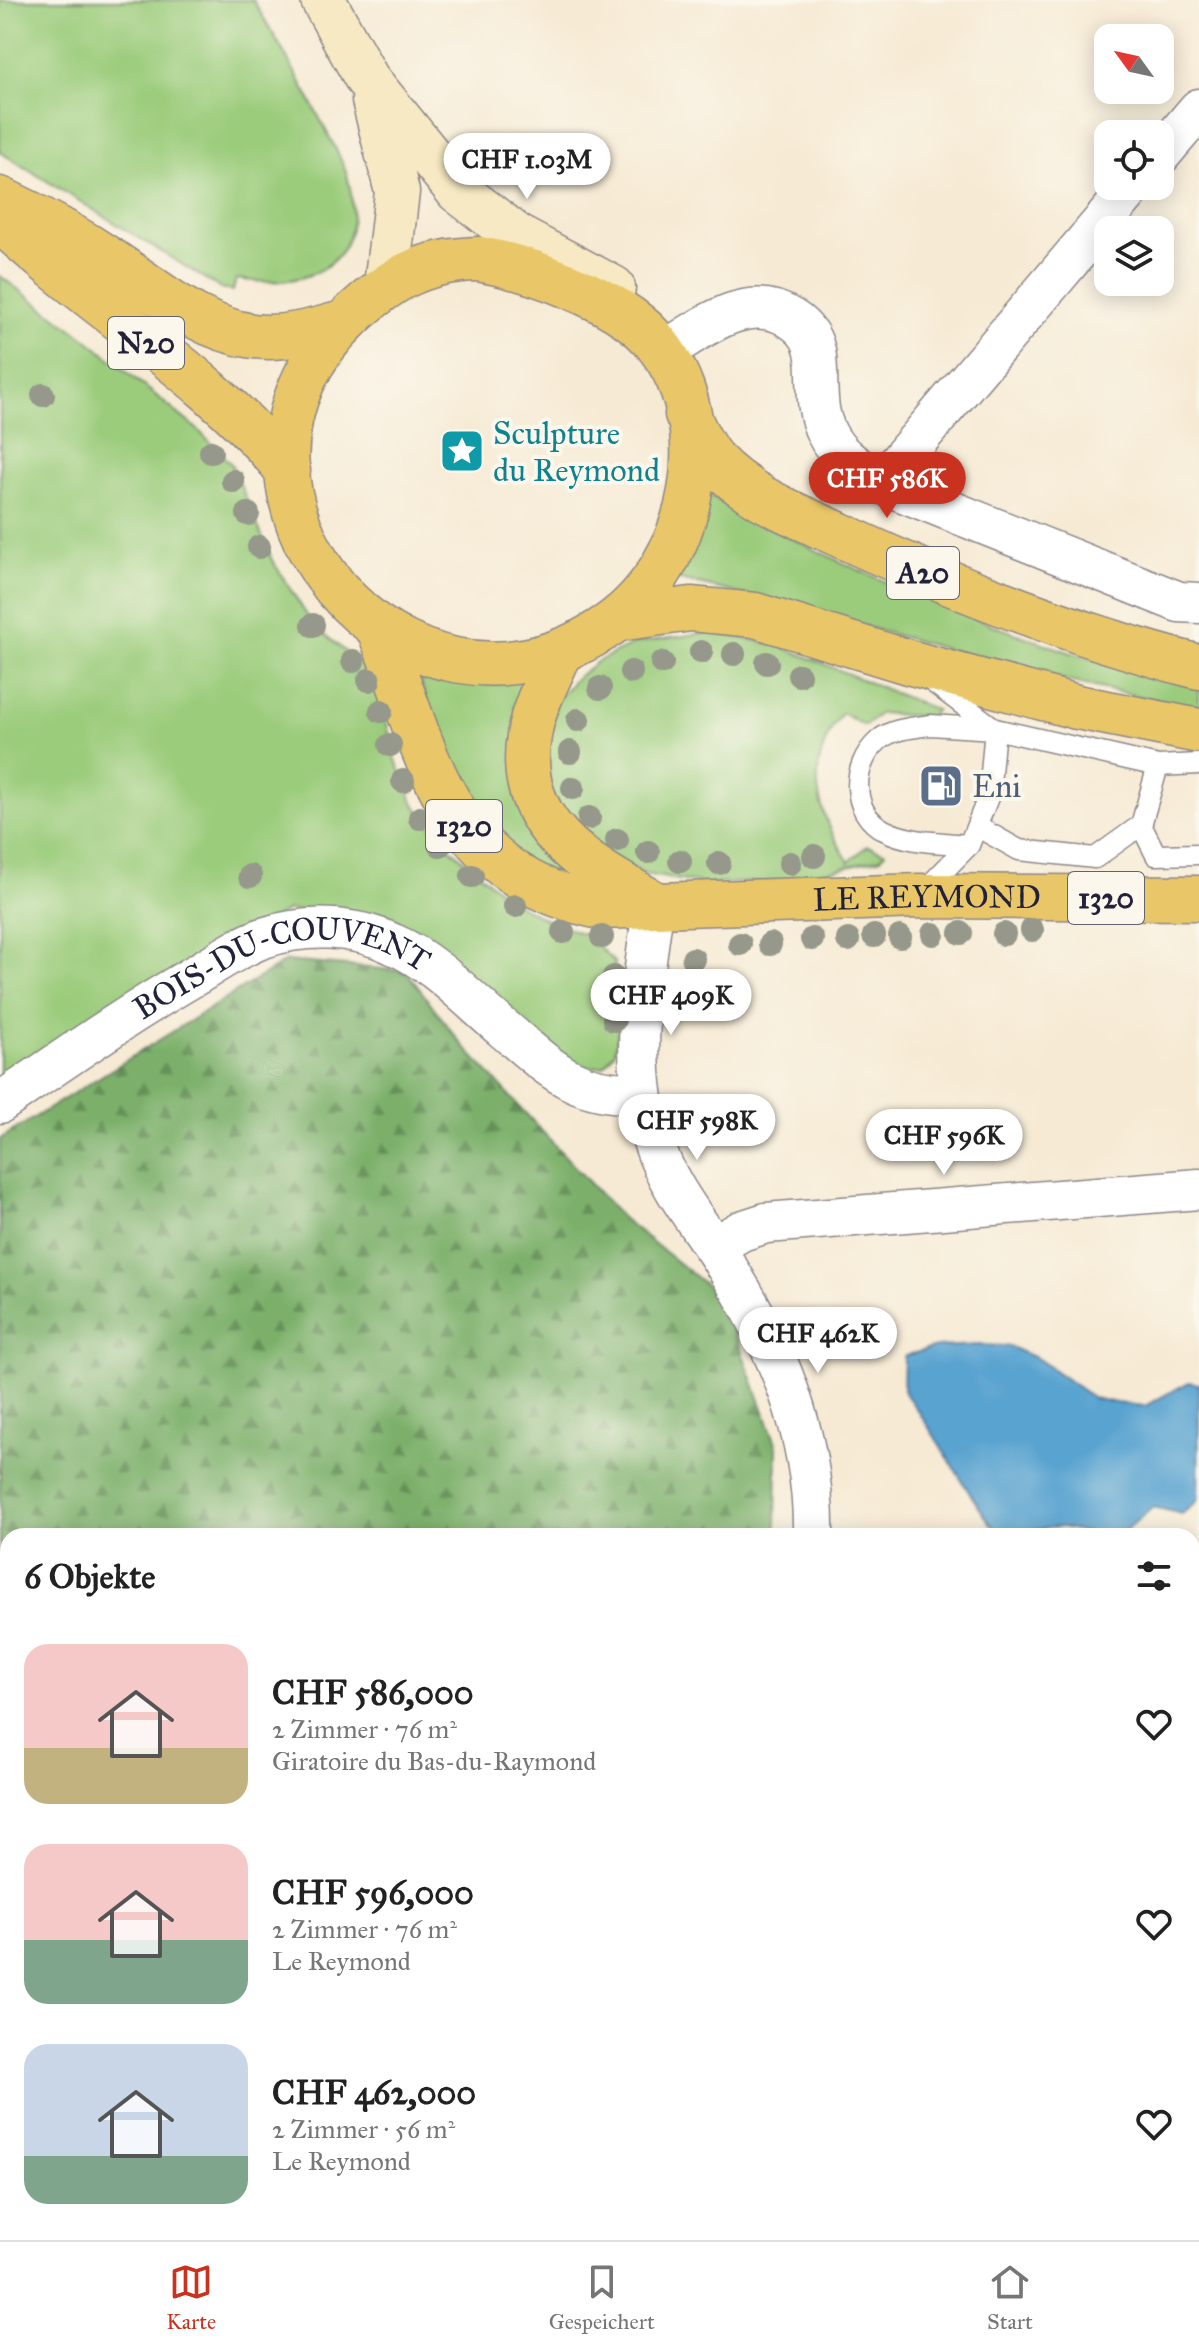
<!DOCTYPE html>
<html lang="de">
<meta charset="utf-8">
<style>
:root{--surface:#fff;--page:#f6f6f6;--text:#222;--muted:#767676;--line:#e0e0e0;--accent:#c8321e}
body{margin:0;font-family:"IM FELL Great Primer",serif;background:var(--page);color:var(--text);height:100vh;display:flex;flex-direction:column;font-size:30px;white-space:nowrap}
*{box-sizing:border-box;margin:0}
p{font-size:26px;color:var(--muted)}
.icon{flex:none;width:44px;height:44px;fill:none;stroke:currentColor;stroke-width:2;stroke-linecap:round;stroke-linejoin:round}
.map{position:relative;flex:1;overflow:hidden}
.drawer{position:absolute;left:0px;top:1528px;width:1200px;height:712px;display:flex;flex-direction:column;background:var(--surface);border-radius:24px 24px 0 0;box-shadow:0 4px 20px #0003}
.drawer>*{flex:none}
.needle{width:52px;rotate:303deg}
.buttons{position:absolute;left:1094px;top:24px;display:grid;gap:16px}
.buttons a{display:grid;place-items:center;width:80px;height:80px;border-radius:16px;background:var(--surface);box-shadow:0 4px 20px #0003;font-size:40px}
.price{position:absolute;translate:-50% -68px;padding:0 18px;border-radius:28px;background:#fff;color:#222;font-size:26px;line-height:52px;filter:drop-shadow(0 2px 4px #0008)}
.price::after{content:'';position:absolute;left:50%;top:48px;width:24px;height:18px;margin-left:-12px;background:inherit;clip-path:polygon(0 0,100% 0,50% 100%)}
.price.on{background:var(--accent);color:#fff}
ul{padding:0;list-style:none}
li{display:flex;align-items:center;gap:24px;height:200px;padding:0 24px}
li span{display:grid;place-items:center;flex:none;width:224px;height:160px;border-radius:24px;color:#555}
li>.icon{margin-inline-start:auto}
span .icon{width:96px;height:96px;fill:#fffc;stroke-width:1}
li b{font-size:34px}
h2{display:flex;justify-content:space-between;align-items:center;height:96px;padding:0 24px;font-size:34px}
.menu{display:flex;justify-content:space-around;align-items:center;height:112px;border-top:2px solid var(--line);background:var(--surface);font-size:22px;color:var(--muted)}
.menu a{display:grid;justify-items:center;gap:4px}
.menu .on{color:var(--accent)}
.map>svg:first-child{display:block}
</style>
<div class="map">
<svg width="1199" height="2240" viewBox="0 0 1199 2240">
<defs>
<pattern id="forest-firs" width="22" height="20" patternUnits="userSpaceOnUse" patternTransform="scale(2)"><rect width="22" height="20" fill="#7cb06b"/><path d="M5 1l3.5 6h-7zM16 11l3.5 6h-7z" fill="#658f59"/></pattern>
</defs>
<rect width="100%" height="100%" fill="#fbf7ec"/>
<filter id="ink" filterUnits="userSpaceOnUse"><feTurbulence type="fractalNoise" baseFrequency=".0125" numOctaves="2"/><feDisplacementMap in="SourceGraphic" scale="16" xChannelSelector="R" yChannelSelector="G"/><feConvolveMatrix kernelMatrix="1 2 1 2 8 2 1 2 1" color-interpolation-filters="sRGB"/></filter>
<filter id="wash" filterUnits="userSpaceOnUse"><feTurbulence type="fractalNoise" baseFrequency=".006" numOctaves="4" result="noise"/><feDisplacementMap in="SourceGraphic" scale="32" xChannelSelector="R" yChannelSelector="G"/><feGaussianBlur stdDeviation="1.8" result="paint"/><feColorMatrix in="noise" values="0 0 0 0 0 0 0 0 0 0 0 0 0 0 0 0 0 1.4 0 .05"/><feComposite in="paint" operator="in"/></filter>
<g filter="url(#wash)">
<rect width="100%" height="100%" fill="#f6ead4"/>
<g fill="#9bcc7b" stroke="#5e775b" stroke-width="2">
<path d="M 0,0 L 253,0 C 277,40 301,81 322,123 C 331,141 343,159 348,179 C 369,265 310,290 236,279 L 233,291 L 220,288 L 0,152 Z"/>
<path d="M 0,276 L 89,341 L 198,430 L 232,465 L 272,560 L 313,625 L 360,664 L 382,703 L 394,755 L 413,802 L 443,842 L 509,899 L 550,922 L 587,935 L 614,962 L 619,1025 L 615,1051 L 604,1066 L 571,1069 L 391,921 L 288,910 L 230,942 L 0,1092 Z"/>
<path d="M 705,493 C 819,556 940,609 1063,650 C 1108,665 1154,675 1199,688 L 1199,707 C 1021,679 851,616 675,579 Z"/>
<path d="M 711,632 L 778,645 L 936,710 L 929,717 L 880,713 L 865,726 L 842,713 C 803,766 815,810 849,862 L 867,846 L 885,852 L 881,858 L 787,881 L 705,884 L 644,874 L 575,836 L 541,772 L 556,701 L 575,679 L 598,661 L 636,643 Z"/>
<path d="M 417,671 L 489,685 L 528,679 L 514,707 L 594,890 L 549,880 L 462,806 Z"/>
</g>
<path fill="url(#forest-firs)" stroke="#4f6953" stroke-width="2" d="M 286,961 L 406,971 L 460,1042 L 621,1217 L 722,1298 L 777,1446 L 776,1536 L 8,1536 L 8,2232 L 1147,2232 L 1150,2240 L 0,2240 L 0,1139 Z"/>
<path fill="#59a3d0" stroke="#3e6286" stroke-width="2" d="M 979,1345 L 1008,1346 L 1038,1359 L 1093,1398 L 1116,1403 L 1145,1406 L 1189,1382 L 1199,1384 L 1198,1500 L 1182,1514 L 1153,1507 L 1119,1536 L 1100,1536 L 1062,1527 L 1028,1530 L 1023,1536 L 1000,1536 C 963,1490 939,1436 903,1391 L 904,1356 L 936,1347 Z"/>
</g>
<g filter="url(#ink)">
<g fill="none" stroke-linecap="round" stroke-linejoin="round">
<g stroke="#8c8688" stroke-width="23">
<g id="lane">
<path d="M 930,680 L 995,729 L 1158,766 L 1199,764"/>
<path d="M 930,725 L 995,729 L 989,795 L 969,845 C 941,842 909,843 884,830 C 850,812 851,765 878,741 C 892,728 913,728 930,725 Z"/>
<path d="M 1141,825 L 1156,855 L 1199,854"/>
<path d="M 978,827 L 1019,850 L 1095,858 L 1141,825 L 1158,766"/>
<path d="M 921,894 L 969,845"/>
</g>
</g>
<g stroke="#8c8688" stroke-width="43">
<g id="street">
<path d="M 1160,155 L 1199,109"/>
<path d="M 663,352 C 700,330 747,290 790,318 C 805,327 814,339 816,357 C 819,385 814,408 827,434 C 838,457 861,470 881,483 L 1179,602 L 1199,603"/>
<path d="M 881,483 L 1133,186"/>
<path d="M 654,903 C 643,983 627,1066 654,1144 C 668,1186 697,1221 721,1258 C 776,1343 815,1434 813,1536"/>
<path id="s1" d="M 0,1103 C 64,1059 127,1015 194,976 C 216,963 238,947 263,938 C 305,924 353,925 393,944 C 435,962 469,1000 504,1029 C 551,1069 576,1096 641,1093"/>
<path d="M 714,1247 L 741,1231 L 766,1223 L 1199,1189"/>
<path d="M 1169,2232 L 1173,2240"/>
</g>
</g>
<g stroke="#8c8688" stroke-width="47">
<g id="secondary">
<path d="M 323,0 L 367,79 L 458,191 L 519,238 L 613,288"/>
<path d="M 374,100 L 397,192 L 386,286"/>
</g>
</g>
<g stroke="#8c8688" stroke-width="47">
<g id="primary">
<path d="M 0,199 C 39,217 77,238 113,262 C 156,290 199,329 253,336 C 283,340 314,331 343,323"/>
<path d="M 0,220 C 92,307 208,373 288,471"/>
<path d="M 479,259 C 529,268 616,298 651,337 C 725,419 696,565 609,625 C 403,766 172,487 350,317 C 390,279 423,260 479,259 Z"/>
<path id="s2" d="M 379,629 C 429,756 443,874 600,907 L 919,896 L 1199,898"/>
<path d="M 561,651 C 549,678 533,707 529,736 C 514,827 588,866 654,903"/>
</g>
</g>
<g stroke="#8c8688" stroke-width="47">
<g id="highway">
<path d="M 687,414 C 695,430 702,448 714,461 C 747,497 797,515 840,535 C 957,589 1074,635 1199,667"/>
<path d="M 618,619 L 691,609 L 755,615 L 908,662 L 1077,707 L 1199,731"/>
</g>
</g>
<use href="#lane" stroke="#fff" stroke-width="20"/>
<use href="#street" stroke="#fff" stroke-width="40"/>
<use href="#secondary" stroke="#f6e9c3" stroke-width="44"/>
<use href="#primary" stroke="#e9c769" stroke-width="44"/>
<use href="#highway" stroke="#e9c769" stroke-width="44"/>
</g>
<g fill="#95988a">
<circle cx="43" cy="395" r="12"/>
<circle cx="211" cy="452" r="12"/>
<circle cx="233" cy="481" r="12"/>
<circle cx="248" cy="514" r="12"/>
<circle cx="259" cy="547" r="12"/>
<circle cx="313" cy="625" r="12"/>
<circle cx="701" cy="652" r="12"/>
<circle cx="734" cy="654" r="12"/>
<circle cx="353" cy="661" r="12"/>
<circle cx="662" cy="663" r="12"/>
<circle cx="767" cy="663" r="12"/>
<circle cx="631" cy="672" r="12"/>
<circle cx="799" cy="675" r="12"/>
<circle cx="369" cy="680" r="12"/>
<circle cx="600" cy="688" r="12"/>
<circle cx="381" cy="711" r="12"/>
<circle cx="578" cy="720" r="12"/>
<circle cx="390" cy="745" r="12"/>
<circle cx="570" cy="752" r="12"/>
<circle cx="403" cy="781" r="12"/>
<circle cx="573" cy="788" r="12"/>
<circle cx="420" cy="818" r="12"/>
<circle cx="589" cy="818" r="12"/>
<circle cx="617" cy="840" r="12"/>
<circle cx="440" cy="845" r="12"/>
<circle cx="648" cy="852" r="12"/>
<circle cx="814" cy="856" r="12"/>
<circle cx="680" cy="861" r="12"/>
<circle cx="719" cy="863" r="12"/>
<circle cx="790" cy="863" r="12"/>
<circle cx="250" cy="876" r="12"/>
<circle cx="472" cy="876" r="12"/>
<circle cx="515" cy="906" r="12"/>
<circle cx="1032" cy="930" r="12"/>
<circle cx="563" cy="932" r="12"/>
<circle cx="961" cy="933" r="12"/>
<circle cx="933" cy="934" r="12"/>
<circle cx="1004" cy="934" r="12"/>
<circle cx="874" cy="936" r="12"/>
<circle cx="602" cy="937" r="12"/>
<circle cx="900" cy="937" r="12"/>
<circle cx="812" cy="939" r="12"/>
<circle cx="848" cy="940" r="12"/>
<circle cx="740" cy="944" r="12"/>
<circle cx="770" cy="944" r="12"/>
<circle cx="693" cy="959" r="12"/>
<circle cx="614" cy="977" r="12"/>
<circle cx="614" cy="1020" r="12"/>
</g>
</g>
<defs>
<g id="sight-square" transform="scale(2.3)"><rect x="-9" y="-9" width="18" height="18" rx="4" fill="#0f9aa8" stroke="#fbf7ec"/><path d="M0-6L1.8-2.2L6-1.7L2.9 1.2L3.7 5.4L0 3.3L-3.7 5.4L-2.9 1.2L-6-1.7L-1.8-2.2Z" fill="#fff"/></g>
<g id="fuel-square" transform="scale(2.3)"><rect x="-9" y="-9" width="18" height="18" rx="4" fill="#5c6f8a" stroke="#fbf7ec"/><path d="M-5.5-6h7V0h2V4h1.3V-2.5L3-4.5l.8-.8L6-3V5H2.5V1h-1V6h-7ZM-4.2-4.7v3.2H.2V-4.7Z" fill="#fff"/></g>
</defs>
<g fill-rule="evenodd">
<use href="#sight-square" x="462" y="451"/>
<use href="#fuel-square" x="941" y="786"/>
</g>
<g text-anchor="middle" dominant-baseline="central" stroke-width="8" stroke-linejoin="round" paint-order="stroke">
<g fill="#fbf7ec" stroke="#636270" stroke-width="2">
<rect x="108" y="317" width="76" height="52" rx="6"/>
<rect x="887" y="547" width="72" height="52" rx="6"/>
<rect x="426" y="800" width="76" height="52" rx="6"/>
<rect x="1068" y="872" width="76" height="52" rx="6"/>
</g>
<g font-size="30" font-weight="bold" fill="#22223b">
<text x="146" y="343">N20</text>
<text x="923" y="573">A20</text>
<text x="464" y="826">1320</text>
<text x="1106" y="898">1320</text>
</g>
<g font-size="32" fill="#0d838f" stroke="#fbf7ec" text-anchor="start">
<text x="493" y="433">Sculpture<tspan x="493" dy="37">du Reymond</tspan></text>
</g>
<g font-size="32" fill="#4e5e75" stroke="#fbf7ec" text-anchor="start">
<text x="972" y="786">Eni</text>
</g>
<g font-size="32" fill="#22223b" stroke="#fbf7ec">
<text stroke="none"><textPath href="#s2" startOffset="704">LE REYMOND</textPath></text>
<text stroke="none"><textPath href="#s1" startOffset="324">BOIS-DU-COUVENT</textPath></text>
</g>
</g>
</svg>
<div class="buttons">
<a><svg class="needle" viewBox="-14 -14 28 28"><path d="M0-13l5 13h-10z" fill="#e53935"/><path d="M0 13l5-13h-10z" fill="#767676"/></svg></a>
<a><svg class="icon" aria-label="locate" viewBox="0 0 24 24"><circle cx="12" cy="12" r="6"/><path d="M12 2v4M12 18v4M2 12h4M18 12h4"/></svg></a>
<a><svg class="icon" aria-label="layers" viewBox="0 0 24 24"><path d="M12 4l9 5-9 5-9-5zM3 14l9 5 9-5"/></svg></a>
</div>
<b class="price" style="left:527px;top:201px">CHF 1.03M</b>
<b class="price on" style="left:887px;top:520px">CHF 586K</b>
<b class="price" style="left:671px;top:1037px">CHF 409K</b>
<b class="price" style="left:697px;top:1162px">CHF 598K</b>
<b class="price" style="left:944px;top:1177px">CHF 596K</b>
<b class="price" style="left:818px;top:1375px">CHF 462K</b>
<section class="drawer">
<h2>6 Objekte<svg class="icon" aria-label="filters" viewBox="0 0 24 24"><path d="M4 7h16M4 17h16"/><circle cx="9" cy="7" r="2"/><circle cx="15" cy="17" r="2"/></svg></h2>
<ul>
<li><span style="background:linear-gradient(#f6c9c9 65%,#c2b280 0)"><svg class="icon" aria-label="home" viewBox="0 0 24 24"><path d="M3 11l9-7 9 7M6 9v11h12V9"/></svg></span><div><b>CHF 586,000</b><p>2 Zimmer · 76 m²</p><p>Giratoire du Bas-du-Raymond</p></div><svg class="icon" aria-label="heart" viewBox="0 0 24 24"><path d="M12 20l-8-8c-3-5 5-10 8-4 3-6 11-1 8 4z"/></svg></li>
<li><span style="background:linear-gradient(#f6c9c9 60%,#7fa58c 0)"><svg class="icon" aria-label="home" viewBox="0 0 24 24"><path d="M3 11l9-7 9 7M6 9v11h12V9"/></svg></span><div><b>CHF 596,000</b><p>2 Zimmer · 76 m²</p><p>Le Reymond</p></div><svg class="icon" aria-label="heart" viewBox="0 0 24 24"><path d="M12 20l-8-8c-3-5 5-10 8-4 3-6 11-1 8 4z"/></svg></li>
<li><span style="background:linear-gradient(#c9d6e8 70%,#7fa58c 0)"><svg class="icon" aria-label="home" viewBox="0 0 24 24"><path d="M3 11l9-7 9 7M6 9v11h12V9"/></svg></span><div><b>CHF 462,000</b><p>2 Zimmer · 56 m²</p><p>Le Reymond</p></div><svg class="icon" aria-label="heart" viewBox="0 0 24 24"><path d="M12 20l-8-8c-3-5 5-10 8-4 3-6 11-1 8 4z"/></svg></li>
</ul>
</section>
</div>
<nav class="menu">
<a class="on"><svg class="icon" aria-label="map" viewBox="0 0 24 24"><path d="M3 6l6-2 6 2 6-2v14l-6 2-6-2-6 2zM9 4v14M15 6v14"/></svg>Karte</a>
<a><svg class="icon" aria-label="saved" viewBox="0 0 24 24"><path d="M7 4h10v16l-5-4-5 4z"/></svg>Gespeichert</a>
<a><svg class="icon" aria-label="home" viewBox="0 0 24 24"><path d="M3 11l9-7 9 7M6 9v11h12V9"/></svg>Start</a>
</nav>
